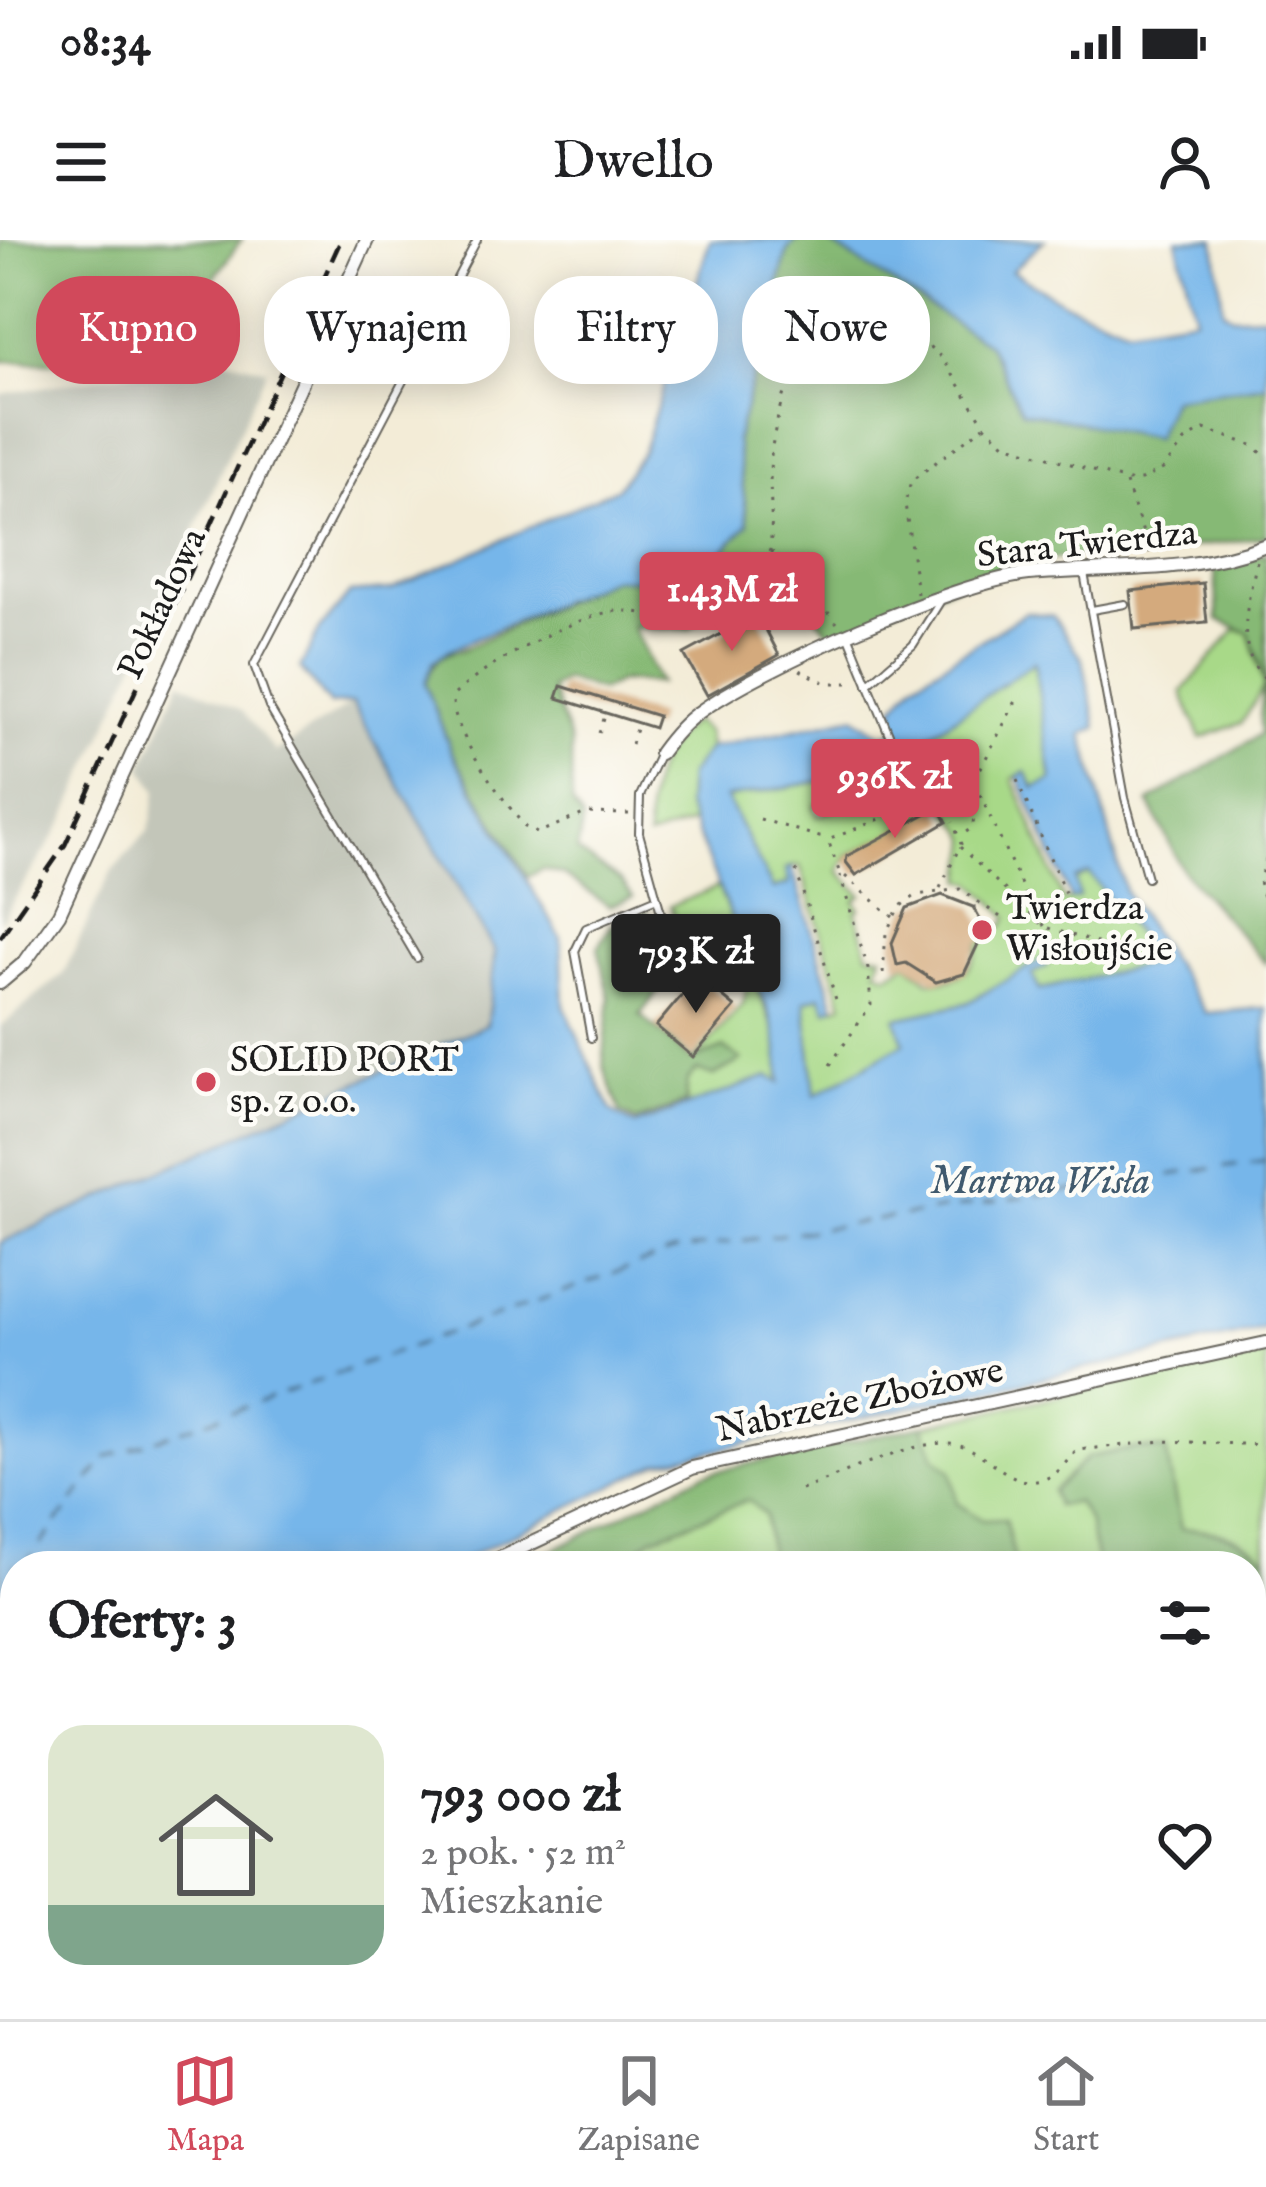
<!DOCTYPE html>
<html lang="pl">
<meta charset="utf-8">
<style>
:root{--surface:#fff;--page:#f2f2f2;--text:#202124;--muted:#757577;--line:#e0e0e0;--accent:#d1495b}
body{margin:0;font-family:"IM FELL English",serif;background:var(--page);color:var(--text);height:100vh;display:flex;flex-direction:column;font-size:45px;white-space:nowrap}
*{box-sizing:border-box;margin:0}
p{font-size:39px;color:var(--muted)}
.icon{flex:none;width:66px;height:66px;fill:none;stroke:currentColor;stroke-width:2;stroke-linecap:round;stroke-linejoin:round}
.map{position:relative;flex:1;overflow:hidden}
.side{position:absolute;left:0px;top:1311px;width:1266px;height:468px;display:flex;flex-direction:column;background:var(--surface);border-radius:48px 48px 0 0;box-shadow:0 6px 30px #0003}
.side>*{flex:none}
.top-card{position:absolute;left:36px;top:36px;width:1194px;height:108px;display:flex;gap:24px}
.price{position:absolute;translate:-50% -102px;padding:0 27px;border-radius:12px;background:var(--accent);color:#fff;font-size:39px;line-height:78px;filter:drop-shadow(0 3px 6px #0008)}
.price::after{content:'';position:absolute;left:50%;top:72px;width:36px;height:27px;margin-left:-18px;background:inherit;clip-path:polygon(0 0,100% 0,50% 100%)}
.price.current{background:#222;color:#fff}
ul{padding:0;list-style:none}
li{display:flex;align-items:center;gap:36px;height:300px;padding:0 48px}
li span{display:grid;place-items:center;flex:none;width:336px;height:240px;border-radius:36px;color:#555}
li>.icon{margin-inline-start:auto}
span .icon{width:144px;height:144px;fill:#fffc;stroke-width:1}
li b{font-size:51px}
h2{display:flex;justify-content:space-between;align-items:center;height:144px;padding:0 48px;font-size:51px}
.tag{padding:0 42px;border-radius:48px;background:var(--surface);box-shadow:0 6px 30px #0003;font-size:42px;line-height:108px}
.tag.current{background:var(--accent);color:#fff}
.status{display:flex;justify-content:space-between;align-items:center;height:84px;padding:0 60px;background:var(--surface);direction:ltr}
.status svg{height:33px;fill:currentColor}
header{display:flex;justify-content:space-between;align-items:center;height:156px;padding:0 48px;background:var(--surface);font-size:54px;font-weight:600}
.tab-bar{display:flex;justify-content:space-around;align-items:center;height:168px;border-top:3px solid var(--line);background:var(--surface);font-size:33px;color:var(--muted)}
.tab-bar a{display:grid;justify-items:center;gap:6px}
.tab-bar .current{color:var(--accent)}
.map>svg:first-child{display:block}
</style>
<div class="status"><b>08:34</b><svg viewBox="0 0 49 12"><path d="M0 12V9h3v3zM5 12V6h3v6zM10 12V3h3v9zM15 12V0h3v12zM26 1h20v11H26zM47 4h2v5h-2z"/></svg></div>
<header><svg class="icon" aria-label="menu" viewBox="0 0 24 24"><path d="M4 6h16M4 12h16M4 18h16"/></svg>Dwello<svg class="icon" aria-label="person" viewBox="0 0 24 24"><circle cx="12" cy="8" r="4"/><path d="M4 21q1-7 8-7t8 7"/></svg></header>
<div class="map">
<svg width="1266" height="1779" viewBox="0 0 1266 1779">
<rect width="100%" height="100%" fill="#fdfcf7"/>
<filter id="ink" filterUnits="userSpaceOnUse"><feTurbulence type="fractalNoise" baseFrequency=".00833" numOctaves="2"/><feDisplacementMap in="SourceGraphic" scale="24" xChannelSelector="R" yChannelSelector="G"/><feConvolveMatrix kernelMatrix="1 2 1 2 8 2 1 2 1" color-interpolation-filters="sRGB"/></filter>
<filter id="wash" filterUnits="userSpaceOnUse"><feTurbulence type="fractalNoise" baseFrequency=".004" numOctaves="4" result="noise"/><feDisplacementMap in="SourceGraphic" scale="48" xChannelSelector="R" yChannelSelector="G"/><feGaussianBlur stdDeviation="2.7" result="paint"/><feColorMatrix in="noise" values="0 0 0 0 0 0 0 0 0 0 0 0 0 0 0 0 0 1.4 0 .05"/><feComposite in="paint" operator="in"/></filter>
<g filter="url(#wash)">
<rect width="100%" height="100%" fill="#f3ecd7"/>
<g fill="#c3c6b9">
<path d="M 224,118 L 267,129 L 65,580 L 0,682 L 0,154 Z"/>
<path d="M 181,441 L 241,470 L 276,512 L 352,463 L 495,713 L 487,784 L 0,1003 L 0,787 L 63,734 L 112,630 L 149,590 L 157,550 L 142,528 Z"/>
<path d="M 18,1764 L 126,1764 L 124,1779 L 11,1779 Z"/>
</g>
<g fill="#a8d988" stroke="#627a52" stroke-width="3" fill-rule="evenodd">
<path d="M 1236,389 L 1249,393 L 1264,446 L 1242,483 L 1201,498 L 1182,452 Z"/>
<path d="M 1035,421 L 1052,540 L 1034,549 L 1026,533 L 1013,539 L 1064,661 L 1078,657 L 1075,639 L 1089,633 L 1158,723 L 1038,750 L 1032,734 L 1046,726 L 1042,720 L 967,763 L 897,778 L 905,803 L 814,856 L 805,761 L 821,755 L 828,769 L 843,764 L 800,626 L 786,629 L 789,644 L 773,649 L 725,558 L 822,541 L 832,559 L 814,566 L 818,576 L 955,519 L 951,509 L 933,516 L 926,498 ZM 944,567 C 982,608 967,594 964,640 L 974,643 L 1008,677 L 1003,686 L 987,688 L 990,697 L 979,702 C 975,730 958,744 929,741 L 907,723 L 888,735 L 877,730 L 882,715 L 868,713 L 856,672 L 860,669 L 855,661 L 862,655 L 839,631 L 848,615 Z"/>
<path d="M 694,481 L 707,493 L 709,508 C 690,534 680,552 693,583 L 648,598 C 645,551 655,510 694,481 Z"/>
<path d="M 718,647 L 741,702 L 729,720 L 710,731 L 680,712 L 682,698 L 670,666 Z"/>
<path d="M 750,732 L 780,803 L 780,844 L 686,866 L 687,841 L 698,830 L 740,820 L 725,808 L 693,821 L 743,764 Z"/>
<path d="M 1266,1110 L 1266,1389 L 1251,1390 L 1251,1326 L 521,1326 L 704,1234 Z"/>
</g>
<g fill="#86b974" stroke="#516a48" stroke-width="3">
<path d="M 0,0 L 241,0 L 153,125 L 0,121 Z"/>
<path d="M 797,0 L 825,0 L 988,104 L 1022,171 L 1266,145 L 1266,296 C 1206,309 1150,309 1090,314 C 1002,323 911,357 833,397 L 773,323 L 689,389 L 633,387 L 659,443 L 621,441 L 601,451 L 564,440 L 551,449 L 571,503 L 572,565 L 583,579 L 577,611 L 622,642 L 633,657 L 609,666 L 564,635 L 542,629 L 528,637 L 452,513 L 425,443 C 433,422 439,413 462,410 L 613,338 L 694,343 L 748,284 L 736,200 L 788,9 Z"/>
<path d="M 1266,313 L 1266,724 L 1183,631 L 1149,562 L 1261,494 C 1257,473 1264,462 1263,443 C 1263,427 1254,408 1249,393 L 1218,380 L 1215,330 Z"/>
<path d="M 647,671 L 665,742 L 640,775 L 692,820 L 725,808 L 741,820 L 713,836 L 697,830 L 687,841 L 686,863 L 636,881 L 620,872 L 603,825 L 610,758 L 598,708 L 611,686 Z"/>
<path d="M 923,1185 L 935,1218 L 951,1231 L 957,1263 L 982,1280 L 1005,1279 L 1016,1326 L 763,1326 L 769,1313 L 765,1275 L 748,1260 L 653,1297 L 616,1326 L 521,1326 L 704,1234 Z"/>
<path d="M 1138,1208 L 1166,1210 L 1181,1289 C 1215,1288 1240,1295 1266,1318 L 1266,1389 L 1251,1390 L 1251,1326 L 1098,1326 L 1088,1280 L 1077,1262 L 1056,1266 L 1052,1251 L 1088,1217 Z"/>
</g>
<g fill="#76b6ea" stroke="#496983" stroke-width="3" fill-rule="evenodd">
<path d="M 710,0 L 797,0 L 788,9 L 736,200 L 748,284 L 694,343 L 612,338 L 446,412 L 433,422 L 425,443 L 452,513 L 561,698 L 564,765 L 611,871 L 635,885 L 769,836 L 780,843 C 780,798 769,744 729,720 L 741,702 L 686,566 L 688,536 L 709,508 L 855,476 L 883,496 L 896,490 L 894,467 L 915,442 L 1026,372 L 1053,376 L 1083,420 L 1097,488 L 1083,494 L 1125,651 L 1206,773 L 1266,768 L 1266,1089 L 660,1222 L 450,1326 L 15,1326 L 18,1764 L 11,1779 L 0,1779 L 0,1003 L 487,784 L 495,712 L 352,463 L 330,465 L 300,428 L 319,391 L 350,353 L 391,350 L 617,248 L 643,211 ZM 1034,422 L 1052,540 L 1034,548 L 1026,532 L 1018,536 L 1071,659 L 1079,657 L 1075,639 L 1089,633 L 1158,722 L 1039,750 L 1032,734 L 1047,726 L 1043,719 L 967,763 L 896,778 L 904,803 L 815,855 L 805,761 L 821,756 L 827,770 L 835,766 L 792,627 L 786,629 L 789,644 L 773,649 L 726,558 L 822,541 L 832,559 L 897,531 L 888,509 L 901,502 L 912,525 L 933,516 L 927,497 Z"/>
<path d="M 825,0 L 1044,0 L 1012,31 L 1065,63 L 1128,88 L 1195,77 L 1177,0 L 1215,0 L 1223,70 L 1232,76 L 1266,75 L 1266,145 L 1172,158 L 1155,198 L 1022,171 L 988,104 Z"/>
</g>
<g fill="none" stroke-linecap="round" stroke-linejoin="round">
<g stroke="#405a6e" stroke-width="3" stroke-dasharray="15 12" stroke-linecap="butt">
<path d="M 24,1326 L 107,1217 L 675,1011 L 1266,920"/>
<path d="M 0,1357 L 15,1337"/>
</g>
</g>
<g id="blocks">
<g fill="#d4aa7d">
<path d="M 1203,343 L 1207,382 L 1134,389 L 1130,351 Z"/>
<path d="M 758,374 L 779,415 L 707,455 L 684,414 Z"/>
<path d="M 561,446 L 658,476 L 654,488 L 557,458 Z"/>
<path d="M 939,567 L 947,582 L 856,635 L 846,622 L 847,616 Z"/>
<path d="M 942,655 L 973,667 L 990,697 L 979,702 L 964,734 L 936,742 L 906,723 L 897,725 L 892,703 L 907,668 Z"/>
<path d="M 698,736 L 735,767 L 693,817 L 656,786 Z"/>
<path d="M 1251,1649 L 1266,1687 L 1264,1746 L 1251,1708 Z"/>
<path d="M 1016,1764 L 1093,1764 L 1093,1765 L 1067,1779 L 1022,1779 Z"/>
</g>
</g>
</g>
<g filter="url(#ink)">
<use href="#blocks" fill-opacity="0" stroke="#67655d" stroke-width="3"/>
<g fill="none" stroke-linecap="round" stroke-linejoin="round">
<g stroke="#67655d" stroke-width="10">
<g id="lane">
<path d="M 1084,333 L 1125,558 L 1147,638"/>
<path d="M 1092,370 L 1125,364"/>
<path d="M 849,397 L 905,533"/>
<path d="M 868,444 L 913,405 L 943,357"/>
<path d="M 660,513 L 640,556 L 639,593 L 673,716"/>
<path d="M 417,718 L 269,467 L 254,425 L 477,0"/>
<path d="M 591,798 L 575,711 L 586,688 L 657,658"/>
<path d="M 1251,1467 L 1266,1453"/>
<path d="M 569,1764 L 575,1779"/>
<path d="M 77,1779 L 81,1764"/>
</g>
</g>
<g stroke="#67655d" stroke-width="16">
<g id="street">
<path d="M 660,513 C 671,498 683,483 698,473 C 761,427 954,342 1029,334 C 1110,327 1189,335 1266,305"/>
<path d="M 0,743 L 25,722 L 59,674 L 367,0"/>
<path d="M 483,1326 L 692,1228 L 1266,1103"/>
<path d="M 1251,1402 L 1266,1401"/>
<path d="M 1251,1534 L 1266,1521"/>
<path d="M 331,1764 L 336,1779"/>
<path d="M 647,1764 L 653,1779"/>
<path d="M 941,1764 L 948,1779"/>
</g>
</g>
<g stroke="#67655d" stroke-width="22">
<g id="secondary">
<path d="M 1251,1764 L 1255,1779"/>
<path d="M 808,1779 L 842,1764"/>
</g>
</g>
<g stroke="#67655d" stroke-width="3" stroke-dasharray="3 9" stroke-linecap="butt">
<path d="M 1126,243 L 1150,313"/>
<path d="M 771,311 L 784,319 L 837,383"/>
<path d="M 1257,321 C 1249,358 1232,410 1266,439"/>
<path d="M 917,354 L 905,263 L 911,241 L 984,186"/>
<path d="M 800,430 L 826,443 L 854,443"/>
<path d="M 599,493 L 605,476"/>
<path d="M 631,504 L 637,486"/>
<path d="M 917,528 L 948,515"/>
<path d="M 975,539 L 1016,461"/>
<path d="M 1017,540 L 1068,660"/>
<path d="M 935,557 L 944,570 L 960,564 L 974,568 L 973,587 L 962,595"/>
<path d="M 817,569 L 893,537"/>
<path d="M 629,574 L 586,573 L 537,593 L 525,587 C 502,558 450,491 453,456 C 483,426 575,375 617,371 C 643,369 676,386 700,372 C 725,358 748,330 770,310 C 774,276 767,241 772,207 C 778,165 804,68 844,51 L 909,88 L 943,119 L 985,185 L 1006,204 L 1126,241 L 1141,240 L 1163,229 L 1185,201 L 1204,189 L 1255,206 L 1266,218"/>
<path d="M 760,579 L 826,599"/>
<path d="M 960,607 L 1041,684"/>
<path d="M 1266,619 L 1259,641 L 1266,670"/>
<path d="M 796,630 L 838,766"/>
<path d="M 940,648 L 961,604 L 953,582"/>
<path d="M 974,668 L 976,666"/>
<path d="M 893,677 L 839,631 L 828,600 L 974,541 L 1035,676 L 1046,687"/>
<path d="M 1049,688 L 1113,708"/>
<path d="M 883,733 L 886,693 L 899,667 L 917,655 L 960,649 L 1006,681"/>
<path d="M 830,825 L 871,765 L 868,729 L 839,632"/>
<path d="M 801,1250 C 846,1233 895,1207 942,1203 C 985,1199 1009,1259 1051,1236 C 1061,1231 1069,1217 1078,1210 L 1163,1201 L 1266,1205"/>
<path d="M 1093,1326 L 1096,1321"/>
<path d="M 1251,1556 L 1266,1543"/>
<path d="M 348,1764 L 353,1779"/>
<path d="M 779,1779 L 791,1774"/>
<path d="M 904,1779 L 928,1764"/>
</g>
<use href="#lane" stroke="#fff" stroke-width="6"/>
<use href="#street" stroke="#fff" stroke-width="12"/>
<use href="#secondary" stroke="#fff" stroke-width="18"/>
<g stroke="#1c1c1c" stroke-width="3">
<path d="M 1251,1752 L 1260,1779"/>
<path d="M 942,1764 L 945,1779"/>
<path d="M 799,1779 L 836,1764"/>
</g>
<path stroke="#1c1c1c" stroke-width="4.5" stroke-dasharray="18 9" stroke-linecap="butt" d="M 0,698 L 65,605 L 341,0"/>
</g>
</g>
<g fill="#d1495b" stroke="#fdfcf7" stroke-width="4.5">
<circle cx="982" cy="690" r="12"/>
<circle cx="206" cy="842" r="12"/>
</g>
<g text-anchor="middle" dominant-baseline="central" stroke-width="9" stroke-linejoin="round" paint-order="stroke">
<g font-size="36" fill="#1c1c1c" stroke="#fdfcf7">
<text transform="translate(1087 305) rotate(-6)">Stara Twierdza</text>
<text transform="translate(163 364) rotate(-65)">Pokładowa</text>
<text transform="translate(860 1161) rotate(-12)">Nabrzeże Zbożowe</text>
</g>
<g font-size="36" fill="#1c1c1c" stroke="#fdfcf7" text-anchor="start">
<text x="1006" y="669">Twierdza<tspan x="1006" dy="41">Wisłoujście</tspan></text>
<text x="230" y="821">SOLID PORT<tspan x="230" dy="41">sp. z o.o.</tspan></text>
</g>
<g font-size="39" font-style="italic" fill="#405a6e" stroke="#fdfcf7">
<text x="1040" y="942">Martwa Wisła</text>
</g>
</g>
</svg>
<b class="price" style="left:732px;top:414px">1.43M zł</b>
<b class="price" style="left:895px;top:601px">936K zł</b>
<b class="price current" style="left:696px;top:776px">793K zł</b>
<div class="top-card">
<a class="tag current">Kupno</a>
<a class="tag">Wynajem</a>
<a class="tag">Filtry</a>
<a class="tag">Nowe</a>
</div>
<section class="side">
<h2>Oferty: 3<svg class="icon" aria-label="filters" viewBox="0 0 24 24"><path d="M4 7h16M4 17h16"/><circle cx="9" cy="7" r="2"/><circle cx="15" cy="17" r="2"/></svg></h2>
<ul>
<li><span style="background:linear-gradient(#dfe7d0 75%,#7fa58c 0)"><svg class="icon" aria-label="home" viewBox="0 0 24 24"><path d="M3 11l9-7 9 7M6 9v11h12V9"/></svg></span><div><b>793 000 zł</b><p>2 pok. · 52 m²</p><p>Mieszkanie</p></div><svg class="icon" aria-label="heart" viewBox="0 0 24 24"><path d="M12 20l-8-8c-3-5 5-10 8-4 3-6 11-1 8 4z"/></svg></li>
</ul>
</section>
</div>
<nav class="tab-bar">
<a class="current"><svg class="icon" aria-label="map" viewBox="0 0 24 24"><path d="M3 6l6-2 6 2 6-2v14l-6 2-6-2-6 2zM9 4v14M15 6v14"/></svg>Mapa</a>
<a><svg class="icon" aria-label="saved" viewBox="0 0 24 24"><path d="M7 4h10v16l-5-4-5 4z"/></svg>Zapisane</a>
<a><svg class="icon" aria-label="home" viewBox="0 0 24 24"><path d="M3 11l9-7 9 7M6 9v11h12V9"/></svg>Start</a>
</nav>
